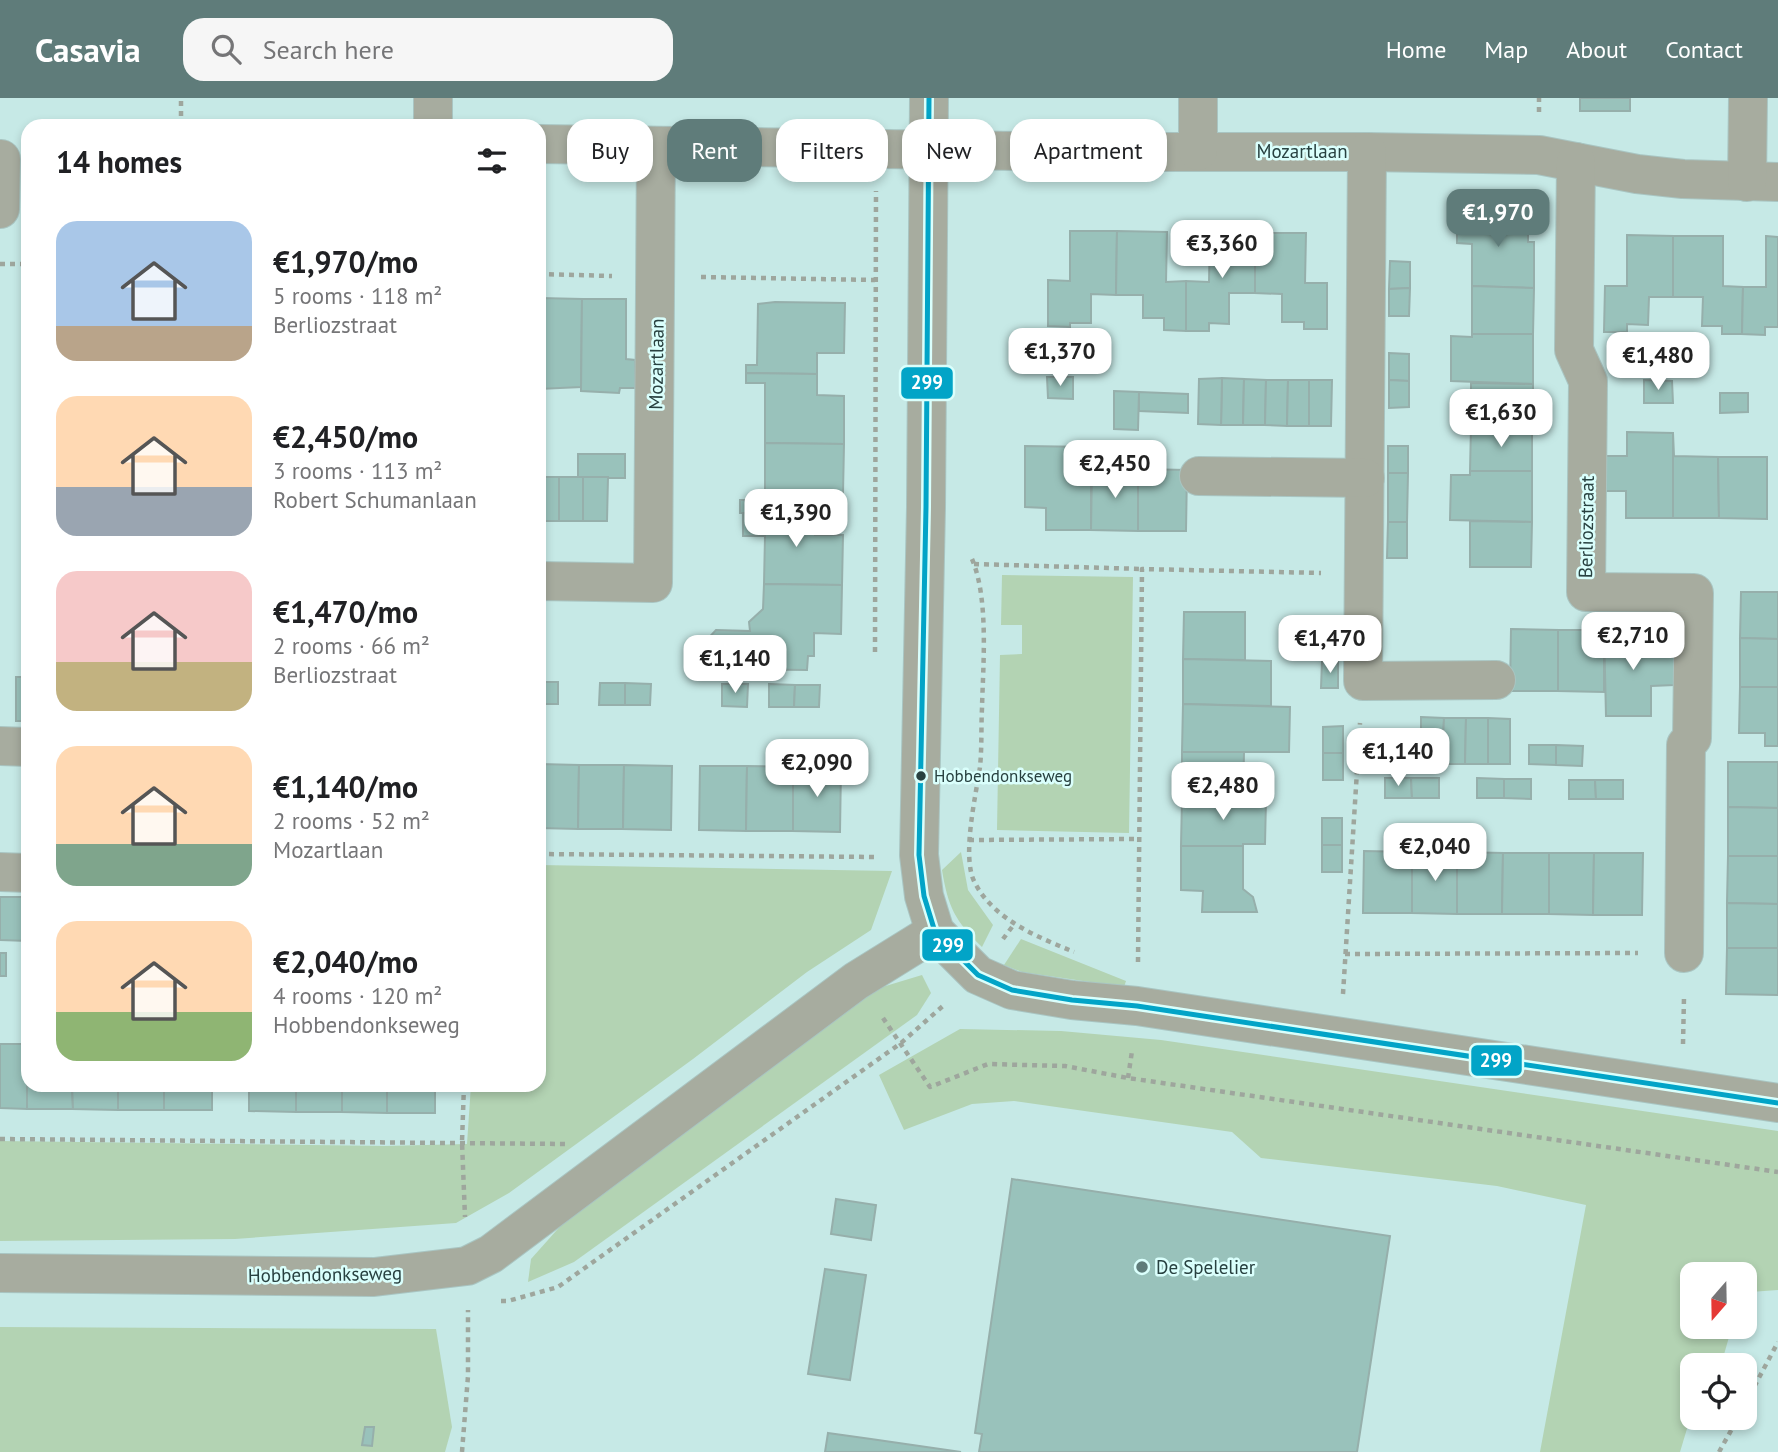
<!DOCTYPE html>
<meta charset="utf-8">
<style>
:root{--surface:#fff;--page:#f6f6f6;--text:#202124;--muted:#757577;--accent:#5f7c7a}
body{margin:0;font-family:"PT Sans",sans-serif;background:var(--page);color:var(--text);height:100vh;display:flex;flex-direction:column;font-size:26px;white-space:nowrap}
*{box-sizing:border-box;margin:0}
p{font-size:23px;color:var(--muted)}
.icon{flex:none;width:38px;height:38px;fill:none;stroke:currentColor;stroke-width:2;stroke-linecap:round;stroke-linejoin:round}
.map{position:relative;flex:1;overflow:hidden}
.drawer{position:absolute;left:21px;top:21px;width:525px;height:973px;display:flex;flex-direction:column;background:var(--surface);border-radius:21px;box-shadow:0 4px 10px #0003}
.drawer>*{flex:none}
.top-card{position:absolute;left:567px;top:21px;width:665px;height:63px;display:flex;gap:14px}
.needle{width:46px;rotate:200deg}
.buttons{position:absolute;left:1680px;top:1164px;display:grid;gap:14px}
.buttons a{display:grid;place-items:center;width:77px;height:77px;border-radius:14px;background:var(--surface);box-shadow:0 4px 10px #0003;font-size:35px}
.price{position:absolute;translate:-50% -60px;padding:0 16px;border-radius:14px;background:#fff;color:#222;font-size:23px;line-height:46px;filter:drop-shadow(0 2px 4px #0008)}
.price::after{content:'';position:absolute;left:50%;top:42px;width:21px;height:16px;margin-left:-10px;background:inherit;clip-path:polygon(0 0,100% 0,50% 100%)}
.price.current{background:var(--accent);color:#fff}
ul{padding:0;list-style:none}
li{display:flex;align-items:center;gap:21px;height:175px;padding:0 35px}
li span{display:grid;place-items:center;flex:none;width:196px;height:140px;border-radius:21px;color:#555}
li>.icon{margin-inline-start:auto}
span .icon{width:84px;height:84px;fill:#fffc;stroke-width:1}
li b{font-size:30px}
h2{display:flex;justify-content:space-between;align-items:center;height:84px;padding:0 35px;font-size:30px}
.pill{padding:0 24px;border-radius:21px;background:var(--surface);box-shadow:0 4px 10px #0003;font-size:24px;line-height:63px}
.pill.current{background:var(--accent);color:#fff}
header{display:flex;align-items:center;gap:42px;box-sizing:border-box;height:98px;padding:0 35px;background:var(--accent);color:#fff}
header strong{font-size:33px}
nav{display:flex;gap:38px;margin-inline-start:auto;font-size:24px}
.search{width:490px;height:63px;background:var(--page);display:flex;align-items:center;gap:18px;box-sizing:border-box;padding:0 24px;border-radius:21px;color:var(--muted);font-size:26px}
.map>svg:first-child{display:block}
</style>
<header>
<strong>Casavia</strong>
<div class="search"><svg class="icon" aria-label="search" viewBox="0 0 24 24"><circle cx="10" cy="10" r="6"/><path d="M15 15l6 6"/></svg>Search here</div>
<nav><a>Home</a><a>Map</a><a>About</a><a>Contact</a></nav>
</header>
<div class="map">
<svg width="1778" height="1354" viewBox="0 0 1778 1354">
<rect width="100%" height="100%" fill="#c6e9e6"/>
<g fill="#b3d3b3" fill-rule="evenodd">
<path d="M 1002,477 L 1133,479 L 1129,735 L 997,732 L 1000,557 L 1022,556 L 1022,527 L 1001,527 Z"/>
<path d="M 961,754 L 968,792 L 993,827 L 982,849 C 955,823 948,809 942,772 Z"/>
<path d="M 539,767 L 892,773 L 871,832 L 807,874 L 693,961 L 509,1095 L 456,1125 L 235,1141 L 0,1143 L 0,1043 L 385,1048 L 467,1046 L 471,987 L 539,987 Z"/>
<path d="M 1021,841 L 1126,883 L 1124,889 L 1022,874 L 1004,867 Z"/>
<path d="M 922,877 L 931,895 L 917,917 L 574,1164 L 528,1184 L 531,1161 L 564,1124 L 879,890 Z"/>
<path d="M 960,931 L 1061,933 L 1161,942 L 1778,1033 L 1778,1192 L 1750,1194 L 1746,1229 L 1731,1232 L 1721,1267 L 1692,1267 L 1692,1314 L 1680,1354 L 1540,1354 L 1586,1107 L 1497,1088 L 1261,1060 L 1232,1034 L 1014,1003 L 972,1006 L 904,1032 L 879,977 ZM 1692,1176 L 1745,1176 L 1745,1228 L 1692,1228 Z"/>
<path d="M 0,1229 L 436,1231 L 452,1329 L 445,1354 L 0,1354 Z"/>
</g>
<g fill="#99c2bb" stroke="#96afab" stroke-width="2">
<rect x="1580" y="0" width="50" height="13"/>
<path d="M 1457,112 L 1505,113 L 1505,120 L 1528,121 L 1528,144 L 1534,144 L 1534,190 L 1472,188 L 1472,146 L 1457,145 Z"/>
<path d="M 1070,133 L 1117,133 L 1116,197 L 1091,196 L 1091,225 L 1070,225 L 1070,229 L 1048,228 L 1048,182 L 1070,183 Z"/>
<path d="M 1117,133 L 1167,134 L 1166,184 L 1186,183 L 1186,233 L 1164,232 L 1164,220 L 1143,220 L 1143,197 L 1116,197 Z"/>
<path d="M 1210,134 L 1255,135 L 1255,195 L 1229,195 L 1229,226 L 1209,225 L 1209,233 L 1186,233 L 1186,183 L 1209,184 Z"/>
<path d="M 1255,135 L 1306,135 L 1305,185 L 1327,185 L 1327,231 L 1304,231 L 1304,224 L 1282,224 L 1282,196 L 1255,195 Z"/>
<path d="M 1627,137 L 1673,138 L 1673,199 L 1649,199 L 1648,227 L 1627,226 L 1627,234 L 1604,234 L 1605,188 L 1627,188 Z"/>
<path d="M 1673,138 L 1723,138 L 1723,188 L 1743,189 L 1742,236 L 1722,236 L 1722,228 L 1702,228 L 1703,199 L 1673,199 Z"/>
<path d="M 1766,138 L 1778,139 L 1778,229 L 1765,229 L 1765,237 L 1742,236 L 1743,189 L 1766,189 Z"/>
<path d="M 1390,163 L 1410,164 L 1410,190 L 1389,191 Z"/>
<path d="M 1472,188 L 1534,190 L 1533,236 L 1472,236 Z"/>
<path d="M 1410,190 L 1409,218 L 1389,218 L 1389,191 Z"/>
<path d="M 539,200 L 582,201 L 581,289 L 539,291 Z"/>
<path d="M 582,201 L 626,201 L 626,261 L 635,262 L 635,290 L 620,290 L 619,295 L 581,293 Z"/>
<path d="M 775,204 L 845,205 L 844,255 L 817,255 L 817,276 L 746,275 L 746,267 L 757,267 L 758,206 Z"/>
<path d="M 1472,236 L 1533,236 L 1533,286 L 1451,283 L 1451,238 L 1472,239 Z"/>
<path d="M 1389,255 L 1409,256 L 1409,283 L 1389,282 Z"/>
<path d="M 746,275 L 817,276 L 817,297 L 844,298 L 844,346 L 765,345 L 765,285 L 746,285 Z"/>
<path d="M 1047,279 L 1073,279 L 1073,301 L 1048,300 Z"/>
<path d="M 1222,280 L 1244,281 L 1243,327 L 1221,327 Z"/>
<path d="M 1222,280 L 1221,327 L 1198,326 L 1199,281 Z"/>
<path d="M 1244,281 L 1266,282 L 1265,327 L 1243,327 Z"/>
<path d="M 1266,282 L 1288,282 L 1287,328 L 1265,327 Z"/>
<path d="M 1288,282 L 1309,282 L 1309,328 L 1287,328 Z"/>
<path d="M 1309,282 L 1332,282 L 1331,328 L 1309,328 Z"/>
<path d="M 1389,282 L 1409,283 L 1409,309 L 1389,310 Z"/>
<path d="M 1644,282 L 1672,283 L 1673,305 L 1644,305 Z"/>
<path d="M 1471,285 L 1533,286 L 1533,304 L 1540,305 L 1540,324 L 1533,326 L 1532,329 L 1471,329 Z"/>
<path d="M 1114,293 L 1139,294 L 1138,332 L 1114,331 Z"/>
<path d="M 1139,294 L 1188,296 L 1188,315 L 1139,313 Z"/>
<path d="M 1720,295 L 1748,295 L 1748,314 L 1720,315 Z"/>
<path d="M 1471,329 L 1532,329 L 1532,373 L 1470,373 Z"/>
<path d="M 1627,334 L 1673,335 L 1673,420 L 1626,420 L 1626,393 L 1602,393 L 1603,358 L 1627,358 Z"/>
<path d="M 1673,335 L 1674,358 L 1718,359 L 1719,420 L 1673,420 Z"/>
<path d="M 765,345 L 844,346 L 843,395 L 816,396 L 815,416 L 740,415 L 740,402 L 765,402 Z"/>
<path d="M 1025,348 L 1091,349 L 1091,432 L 1046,432 L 1046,410 L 1025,409 Z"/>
<rect x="1388" y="348" width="20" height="27"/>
<rect x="578" y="356" width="47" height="24"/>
<path d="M 1718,359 L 1767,359 L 1767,421 L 1719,420 Z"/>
<path d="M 1092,371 L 1138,371 L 1138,433 L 1091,432 Z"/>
<path d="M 1138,371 L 1187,372 L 1186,433 L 1138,433 Z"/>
<path d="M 1470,373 L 1532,373 L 1532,424 L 1450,422 L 1451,377 L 1470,377 Z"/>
<path d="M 1388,375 L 1408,375 L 1407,424 L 1388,424 Z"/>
<rect x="539" y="379" width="20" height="44"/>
<rect x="559" y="379" width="24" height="44"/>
<path d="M 583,379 L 608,379 L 607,423 L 583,423 Z"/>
<path d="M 743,415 L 824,416 L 815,417 L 815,437 L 843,437 L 842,487 L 764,486 L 765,438 L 743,438 Z"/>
<path d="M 1470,423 L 1532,424 L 1531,469 L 1470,469 Z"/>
<path d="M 1388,424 L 1407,424 L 1407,460 L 1387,460 Z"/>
<path d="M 764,486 L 842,487 L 841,536 L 814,535 L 814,558 L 808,558 L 807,572 L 703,571 L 704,545 L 716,532 L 750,533 L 749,524 L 763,511 Z"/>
<path d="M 1741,494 L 1778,494 L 1778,541 L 1740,540 Z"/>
<path d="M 1184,514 L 1245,514 L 1245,562 L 1183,561 Z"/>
<path d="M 1511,531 L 1558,532 L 1558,593 L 1510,593 Z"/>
<path d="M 1558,532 L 1604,532 L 1604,594 L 1558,593 Z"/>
<path d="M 1604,532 L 1651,533 L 1651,555 L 1674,555 L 1674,587 L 1651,588 L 1651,618 L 1606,618 Z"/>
<path d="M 1301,536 L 1339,536 L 1338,563 L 1322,563 L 1322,559 L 1300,559 Z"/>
<path d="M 1740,540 L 1778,541 L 1778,589 L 1740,589 Z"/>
<path d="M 1183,561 L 1271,563 L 1271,608 L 1183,606 Z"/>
<path d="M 1322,563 L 1338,563 L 1338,590 L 1321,590 Z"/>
<rect x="16" y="579" width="12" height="44"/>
<rect x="539" y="584" width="19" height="22"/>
<path d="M 600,585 L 625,585 L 625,607 L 599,607 Z"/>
<path d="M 625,585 L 651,586 L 650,607 L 625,607 Z"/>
<path d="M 722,586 L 748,586 L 747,609 L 722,608 Z"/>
<path d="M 769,586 L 795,587 L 794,609 L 769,609 Z"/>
<path d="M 795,587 L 820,587 L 819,609 L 794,609 Z"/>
<path d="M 1740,589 L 1778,589 L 1778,648 L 1765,648 L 1765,635 L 1739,635 Z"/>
<path d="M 1183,606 L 1290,609 L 1289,654 L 1182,654 Z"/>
<path d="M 1421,619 L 1444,620 L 1442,666 L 1421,666 Z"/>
<path d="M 1444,620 L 1466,620 L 1465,666 L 1442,666 Z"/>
<path d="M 1466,620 L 1488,620 L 1488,666 L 1465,666 Z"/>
<path d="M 1488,620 L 1510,621 L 1510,666 L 1488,666 Z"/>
<path d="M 1343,628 L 1343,655 L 1323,655 L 1323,629 Z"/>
<path d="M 1529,647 L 1556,647 L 1556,667 L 1529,666 Z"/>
<path d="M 1556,647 L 1583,648 L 1582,668 L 1556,667 Z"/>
<path d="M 1182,654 L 1244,654 L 1243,700 L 1266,701 L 1182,701 Z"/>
<rect x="1323" y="655" width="20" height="27"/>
<path d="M 1728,664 L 1778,664 L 1778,710 L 1728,709 Z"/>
<path d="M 539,666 L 579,667 L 578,731 L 539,730 Z"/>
<path d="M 579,667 L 624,667 L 623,731 L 578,731 Z"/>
<path d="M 624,667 L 672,668 L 671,732 L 623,731 Z"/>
<path d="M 700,668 L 747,668 L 746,733 L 699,732 Z"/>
<path d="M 747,668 L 793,669 L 793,733 L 746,733 Z"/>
<path d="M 793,669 L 841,669 L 840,734 L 793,733 Z"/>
<path d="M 1385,680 L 1411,680 L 1412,700 L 1385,700 Z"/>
<path d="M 1411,680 L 1439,680 L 1439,700 L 1412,700 Z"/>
<path d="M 1477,680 L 1504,681 L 1504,700 L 1477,700 Z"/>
<path d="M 1504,681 L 1531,681 L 1531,701 L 1504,700 Z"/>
<path d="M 1569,682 L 1595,682 L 1596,701 L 1569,701 Z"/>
<path d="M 1595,682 L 1623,682 L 1623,701 L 1596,701 Z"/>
<path d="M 1182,701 L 1266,701 L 1265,746 L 1243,746 L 1243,748 L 1181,748 Z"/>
<path d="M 1728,709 L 1778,710 L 1778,758 L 1728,758 Z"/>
<rect x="1322" y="720" width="20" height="27"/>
<rect x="1322" y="747" width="20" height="27"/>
<path d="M 1181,748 L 1243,748 L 1243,791 L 1253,799 L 1257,814 L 1202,814 L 1203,793 L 1181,792 Z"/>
<path d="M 1364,753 L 1412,754 L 1412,815 L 1363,815 Z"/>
<path d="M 1412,754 L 1457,754 L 1457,816 L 1412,815 Z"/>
<path d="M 1457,754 L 1503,755 L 1502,816 L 1457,816 Z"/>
<path d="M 1503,755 L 1549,755 L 1549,816 L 1502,816 Z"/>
<path d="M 1549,755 L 1594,755 L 1593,817 L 1549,816 Z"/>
<path d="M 1594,755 L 1643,755 L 1642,817 L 1593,817 Z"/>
<path d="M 1728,758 L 1778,758 L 1778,806 L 1727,805 Z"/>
<path d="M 0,799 L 28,799 L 28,843 L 0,842 Z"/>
<path d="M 1727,805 L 1778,806 L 1778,850 L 1727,850 Z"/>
<path d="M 1727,850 L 1778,850 L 1778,897 L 1726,896 Z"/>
<rect x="0" y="855" width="6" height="23"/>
<path d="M 0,946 L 27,946 L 27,1011 L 0,1010 Z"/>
<path d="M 27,946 L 28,987 L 72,987 L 73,1011 L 27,1011 Z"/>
<path d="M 72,987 L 118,987 L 118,1012 L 73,1011 Z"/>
<rect x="118" y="987" width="46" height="25"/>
<rect x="164" y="987" width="48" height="25"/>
<path d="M 249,987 L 296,987 L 296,1014 L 249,1013 Z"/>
<rect x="296" y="987" width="46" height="27"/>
<path d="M 342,987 L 387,987 L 387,1015 L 342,1014 Z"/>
<rect x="387" y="987" width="48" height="28"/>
<path d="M 1012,1081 L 1390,1138 L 1357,1354 L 979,1354 L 982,1336 L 975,1335 Z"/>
<path d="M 836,1101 L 876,1107 L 871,1142 L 831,1136 Z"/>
<path d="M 825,1171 L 866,1177 L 850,1282 L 808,1276 Z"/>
<path d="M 365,1329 L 374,1329 L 372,1348 L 362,1347 Z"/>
<path d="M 828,1335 L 871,1341 L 961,1354 L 825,1354 Z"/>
</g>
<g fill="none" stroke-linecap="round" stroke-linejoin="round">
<g stroke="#a9c5c2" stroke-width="40">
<g id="minor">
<path d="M 929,0 L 926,409 L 919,757 L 924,798 L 935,834 L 978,877 L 1012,892 L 1072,902 L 1137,908 L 1778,1005"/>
<path d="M 433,28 L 433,0"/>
<path d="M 539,46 L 1096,54 L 1367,54 L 1539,57 L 1637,76 L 1683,81 L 1778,84"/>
<path d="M 1198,53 L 1198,0"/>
<path d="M 1367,54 L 1363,583 L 1496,582"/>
<path d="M 1576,64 L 1574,252 L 1588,283 L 1586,494 L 1694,495 L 1692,640 L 1686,647 L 1684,855"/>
<path d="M 1747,84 L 1748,0"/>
<path d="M 0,111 L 1,61"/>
<path d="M 1199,378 L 1365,380"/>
<path d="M 539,483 L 653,485 L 656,48"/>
<path d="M 0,648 L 28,649"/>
<path d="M 0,774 L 28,775"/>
<path d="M 0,1175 L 374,1179 L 467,1168 L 491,1156 L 856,883 L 935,834"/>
</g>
</g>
<g stroke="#9ea69d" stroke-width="4.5" stroke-dasharray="5 5" stroke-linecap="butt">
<path d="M 1539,14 L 1539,0"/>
<path d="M 181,28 L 181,0"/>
<path d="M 0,166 L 28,166"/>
<path d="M 539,176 L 612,178"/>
<path d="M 701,179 L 875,182"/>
<path d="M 972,461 C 989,501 983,567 982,610 C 981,629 982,649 980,669 C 976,697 961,760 975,785 C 994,822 1038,839 1074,854"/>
<path d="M 974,466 L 1142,471"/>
<path d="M 875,554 L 876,93"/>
<path d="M 969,742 L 1139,741"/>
<path d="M 539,756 L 874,759"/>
<path d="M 1003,841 L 1015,825"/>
<path d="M 1345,856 L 1638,855"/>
<path d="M 1138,864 L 1142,471 L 1321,475"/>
<path d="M 1343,896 L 1360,625"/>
<path d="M 883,920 L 930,989 L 988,966 L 1065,968 L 1128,980 L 1778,1074"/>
<path d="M 1683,946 L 1684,899"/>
<path d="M 1128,980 L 1132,953"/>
<path d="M 464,987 L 462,1044 L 465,1119"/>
<path d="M 0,1041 L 565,1046"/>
<path d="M 501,1203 L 508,1203 L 558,1189 L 901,945 L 944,907"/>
<path d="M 1745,1306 L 1778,1244"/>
<path d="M 462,1354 L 468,1278 L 468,1212"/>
<path d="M 1719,1354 L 1738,1320"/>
</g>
<use href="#minor" stroke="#a7ac9f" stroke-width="38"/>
<g stroke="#dafffc" stroke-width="10">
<path id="bus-1" d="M 929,0 L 926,409 L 919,757 L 924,798 L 935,834 L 978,877 L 1012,892 L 1072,902 L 1137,908 L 1778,1005"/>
</g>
<use href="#bus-1" stroke="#02a4c7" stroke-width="5"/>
</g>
<circle fill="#284140" stroke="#dafffc" stroke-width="2.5" cx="921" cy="678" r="6"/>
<circle fill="#5f7c7a" stroke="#dafffc" stroke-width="2.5" cx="1142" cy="1169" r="7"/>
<g text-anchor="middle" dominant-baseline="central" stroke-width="5" stroke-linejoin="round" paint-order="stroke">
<g font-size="17" fill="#284140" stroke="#dafffc" text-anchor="start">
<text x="934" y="678">Hobbendonkseweg</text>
</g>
<g font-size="19" fill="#284140" stroke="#dafffc">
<text x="1302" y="53">Mozartlaan</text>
<text transform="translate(656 266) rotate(-89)">Mozartlaan</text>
<text transform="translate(1586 429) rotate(-89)">Berliozstraat</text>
<text transform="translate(325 1176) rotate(-1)">Hobbendonkseweg</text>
</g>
<g font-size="19" fill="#284140" stroke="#dafffc" text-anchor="start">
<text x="1156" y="1169">De Spelelier</text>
</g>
</g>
<g stroke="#dafffc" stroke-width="2.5">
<rect x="900" y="268" width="54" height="34" rx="7" fill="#02a4c7"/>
<rect x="921" y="830" width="53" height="34" rx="7" fill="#02a4c7"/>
<rect x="1470" y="946" width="53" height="33" rx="7" fill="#02a4c7"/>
</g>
<g font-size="19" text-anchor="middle" font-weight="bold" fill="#fff">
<text x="927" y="291">299</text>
<text x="948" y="854">299</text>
<text x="1496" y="969">299</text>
</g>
</svg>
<div class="buttons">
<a><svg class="needle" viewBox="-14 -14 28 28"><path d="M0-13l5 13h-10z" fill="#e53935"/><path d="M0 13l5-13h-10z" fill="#757577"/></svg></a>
<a><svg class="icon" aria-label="locate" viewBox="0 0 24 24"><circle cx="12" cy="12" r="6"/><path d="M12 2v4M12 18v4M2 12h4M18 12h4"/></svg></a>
</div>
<b class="price current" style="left:1498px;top:151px">€1,970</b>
<b class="price" style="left:1222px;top:182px">€3,360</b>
<b class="price" style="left:1060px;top:290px">€1,370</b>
<b class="price" style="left:1658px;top:294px">€1,480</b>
<b class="price" style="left:1501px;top:351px">€1,630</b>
<b class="price" style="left:1115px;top:402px">€2,450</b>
<b class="price" style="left:796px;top:451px">€1,390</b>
<b class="price" style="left:1633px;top:574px">€2,710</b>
<b class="price" style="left:1330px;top:577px">€1,470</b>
<b class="price" style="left:735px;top:597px">€1,140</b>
<b class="price" style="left:1398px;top:690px">€1,140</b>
<b class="price" style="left:817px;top:701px">€2,090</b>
<b class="price" style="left:1223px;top:724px">€2,480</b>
<b class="price" style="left:1435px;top:785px">€2,040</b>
<div class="top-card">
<a class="pill">Buy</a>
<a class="pill current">Rent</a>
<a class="pill">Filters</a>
<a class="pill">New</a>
<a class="pill">Apartment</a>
</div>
<section class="drawer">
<h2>14 homes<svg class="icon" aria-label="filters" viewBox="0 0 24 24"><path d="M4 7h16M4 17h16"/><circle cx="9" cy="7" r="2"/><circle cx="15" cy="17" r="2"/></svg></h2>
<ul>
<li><span style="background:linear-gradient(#a9c7e8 75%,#b9a48a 0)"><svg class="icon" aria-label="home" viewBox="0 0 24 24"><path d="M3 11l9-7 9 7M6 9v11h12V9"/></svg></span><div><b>€1,970/mo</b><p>5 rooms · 118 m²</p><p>Berliozstraat</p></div></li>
<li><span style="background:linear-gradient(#ffd9b3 65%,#9aa5b1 0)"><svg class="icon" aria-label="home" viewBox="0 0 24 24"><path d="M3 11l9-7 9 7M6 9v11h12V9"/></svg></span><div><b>€2,450/mo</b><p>3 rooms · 113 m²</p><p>Robert Schumanlaan</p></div></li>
<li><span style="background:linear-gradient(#f6c9c9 65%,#c2b280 0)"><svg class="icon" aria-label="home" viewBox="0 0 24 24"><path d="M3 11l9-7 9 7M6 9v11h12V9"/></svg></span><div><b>€1,470/mo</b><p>2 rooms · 66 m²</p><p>Berliozstraat</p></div></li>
<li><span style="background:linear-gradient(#ffd9b3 70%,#7fa58c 0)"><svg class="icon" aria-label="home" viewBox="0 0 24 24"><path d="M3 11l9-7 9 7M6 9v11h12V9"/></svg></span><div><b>€1,140/mo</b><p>2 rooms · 52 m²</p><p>Mozartlaan</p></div></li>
<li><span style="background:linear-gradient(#ffd9b3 65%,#8fb573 0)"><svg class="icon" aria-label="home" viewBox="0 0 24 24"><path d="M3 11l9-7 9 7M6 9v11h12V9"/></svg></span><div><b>€2,040/mo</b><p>4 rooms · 120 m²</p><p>Hobbendonkseweg</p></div></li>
</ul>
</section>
</div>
